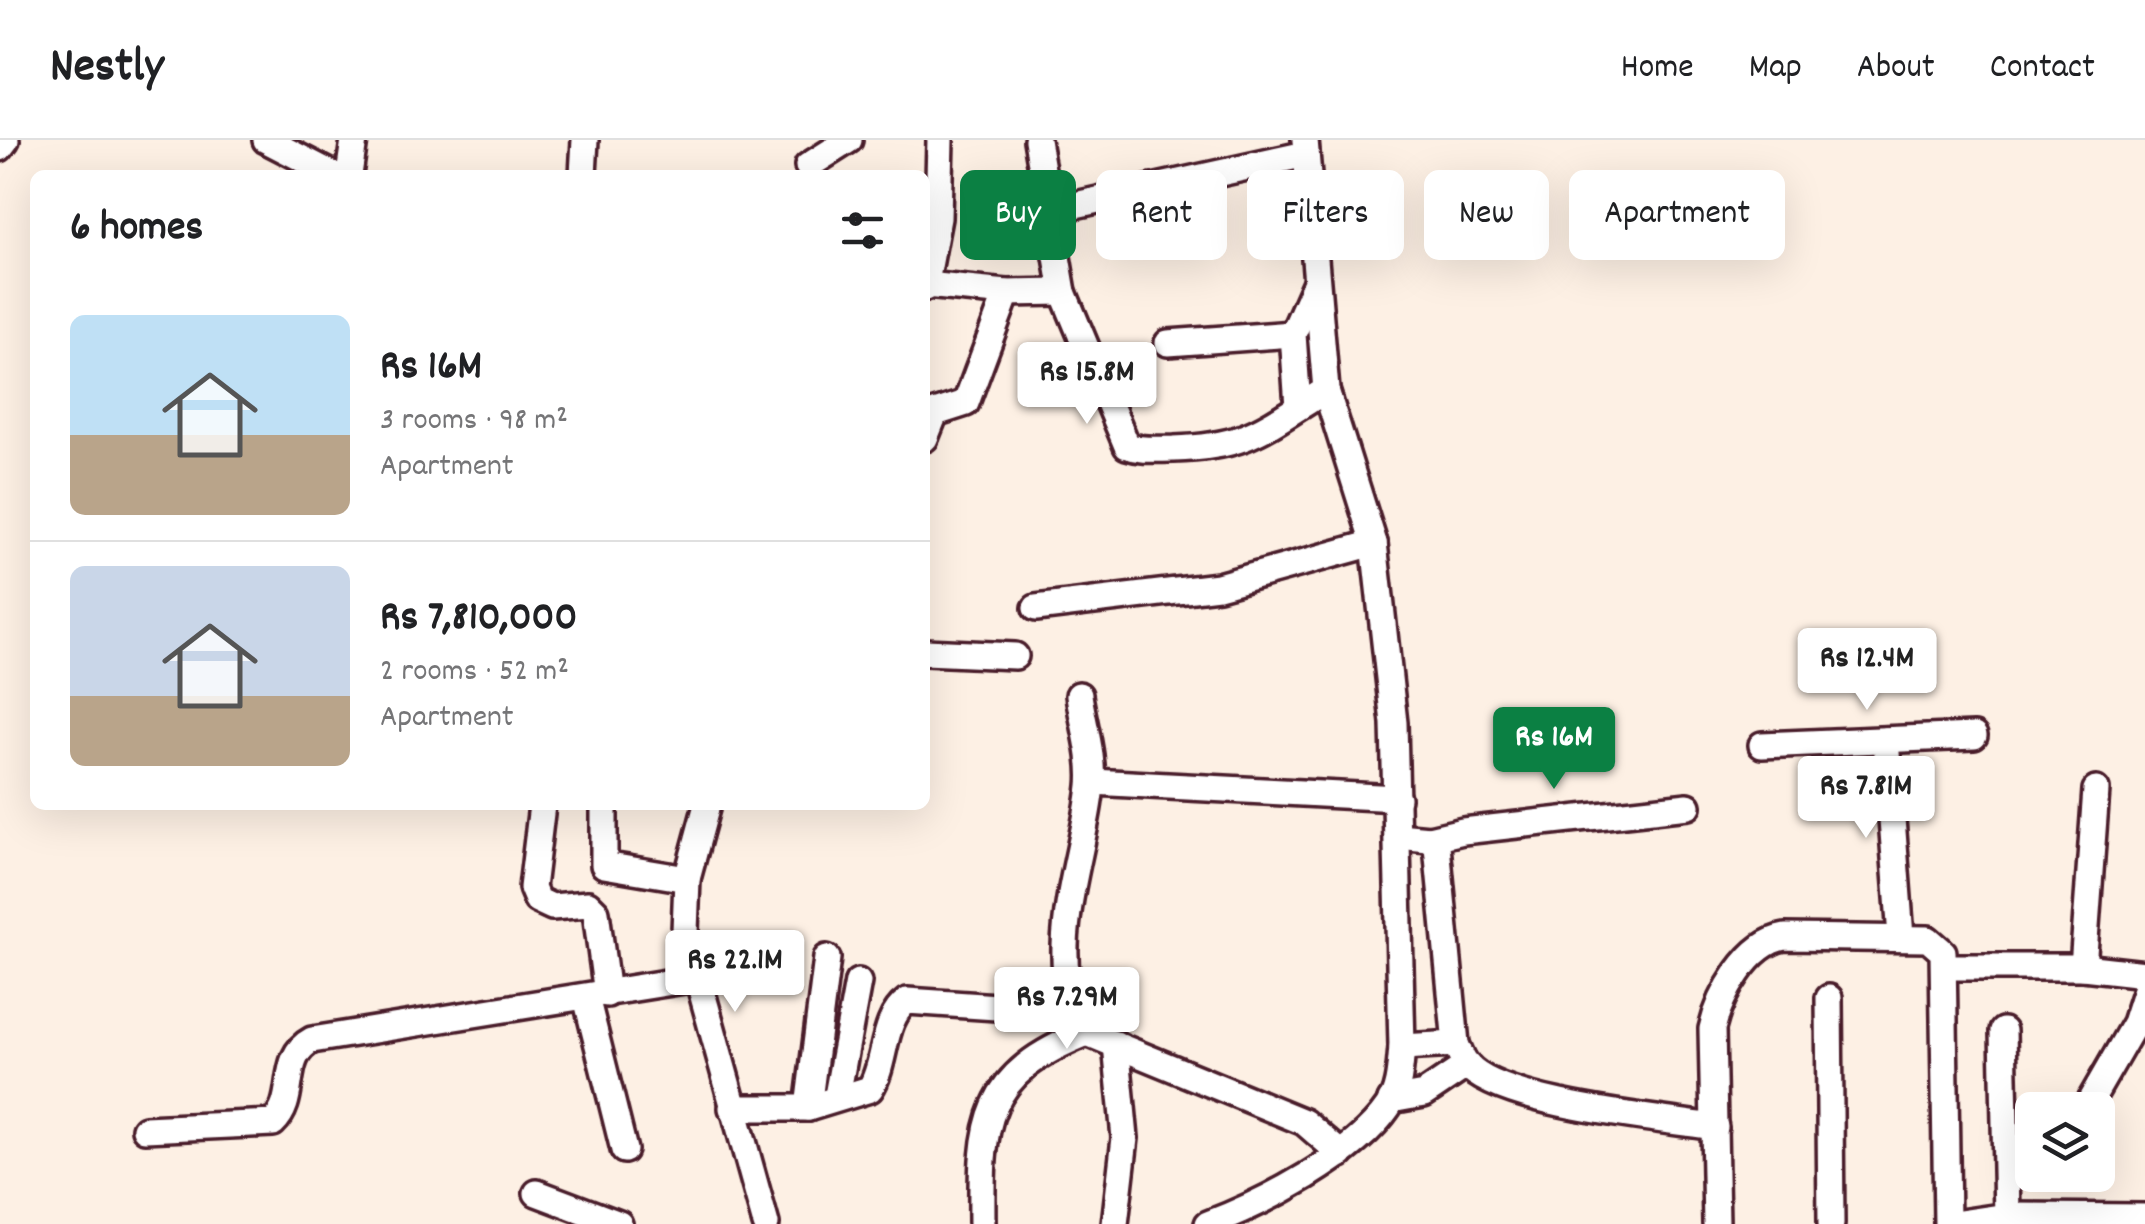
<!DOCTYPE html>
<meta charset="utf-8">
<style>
:root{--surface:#fff;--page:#f6f6f6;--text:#202124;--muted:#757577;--line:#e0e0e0;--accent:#0b8043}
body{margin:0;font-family:Dekko,sans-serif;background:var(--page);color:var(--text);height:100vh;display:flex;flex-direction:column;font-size:38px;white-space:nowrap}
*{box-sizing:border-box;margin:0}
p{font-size:32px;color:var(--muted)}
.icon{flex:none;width:55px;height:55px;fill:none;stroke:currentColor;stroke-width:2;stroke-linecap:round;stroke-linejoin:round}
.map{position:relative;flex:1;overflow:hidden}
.side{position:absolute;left:30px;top:30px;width:900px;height:640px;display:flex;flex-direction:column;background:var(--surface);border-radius:15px;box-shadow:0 10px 40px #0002}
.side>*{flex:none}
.top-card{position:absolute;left:960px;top:30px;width:950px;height:90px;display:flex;gap:20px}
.buttons{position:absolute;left:2015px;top:952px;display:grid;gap:20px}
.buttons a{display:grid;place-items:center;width:100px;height:100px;border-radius:15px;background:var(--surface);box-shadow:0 10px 40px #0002;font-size:50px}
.price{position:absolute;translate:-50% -85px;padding:0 22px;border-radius:10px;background:#fff;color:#222;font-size:32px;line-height:65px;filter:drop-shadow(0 2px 5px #0008)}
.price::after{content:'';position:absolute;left:50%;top:60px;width:30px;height:22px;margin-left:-15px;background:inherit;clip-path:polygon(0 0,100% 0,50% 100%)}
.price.active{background:var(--accent);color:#fff}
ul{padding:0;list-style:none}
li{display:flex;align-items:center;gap:30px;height:250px;padding:0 40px}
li+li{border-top:2px solid var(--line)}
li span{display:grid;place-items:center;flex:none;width:280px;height:200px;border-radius:15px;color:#555}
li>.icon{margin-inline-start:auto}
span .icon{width:120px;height:120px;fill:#fffc;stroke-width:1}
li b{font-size:42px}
h2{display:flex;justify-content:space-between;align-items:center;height:120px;padding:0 40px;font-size:42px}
.tag{padding:0 35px;border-radius:15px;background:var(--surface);box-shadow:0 10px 40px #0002;font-size:35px;line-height:90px}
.tag.active{background:var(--accent);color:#fff}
header{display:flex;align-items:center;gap:60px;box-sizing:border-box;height:140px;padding:0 50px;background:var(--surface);border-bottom:2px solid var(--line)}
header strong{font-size:48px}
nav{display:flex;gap:55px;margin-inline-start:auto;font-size:35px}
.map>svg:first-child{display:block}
</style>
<header>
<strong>Nestly</strong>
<nav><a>Home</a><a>Map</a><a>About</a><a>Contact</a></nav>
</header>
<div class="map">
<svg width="2145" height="1084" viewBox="0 0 2145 1084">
<rect width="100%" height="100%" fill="#fdf0e4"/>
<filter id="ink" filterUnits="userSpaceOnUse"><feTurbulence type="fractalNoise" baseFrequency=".01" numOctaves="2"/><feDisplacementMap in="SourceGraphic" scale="20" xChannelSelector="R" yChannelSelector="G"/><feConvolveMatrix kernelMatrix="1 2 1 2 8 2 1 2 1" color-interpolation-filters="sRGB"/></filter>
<g filter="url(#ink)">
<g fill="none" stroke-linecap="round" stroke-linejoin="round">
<g stroke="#4a1f2b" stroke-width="32">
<g id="minor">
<path d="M 266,0 L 334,35"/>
<path d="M 1037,0 L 1063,152 L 1127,306 C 1142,311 1157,309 1174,309 C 1249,307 1264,288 1326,250"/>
<path d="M 0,8 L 6,0"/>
<path d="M 808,26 L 849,0"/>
<path d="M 349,35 L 354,0"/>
<path d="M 583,35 L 585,0"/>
<path d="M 1048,71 L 1306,14"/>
<path d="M 926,145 L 1007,153 L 1063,152"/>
<path d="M 925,148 L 938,78 L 940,0"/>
<path d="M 1168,203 L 1293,194"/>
<path d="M 1298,267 L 1293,194 L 1315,144"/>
<path d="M 925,298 L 935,273 L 966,263 L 1007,153"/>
<path d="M 1036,468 L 1218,446 L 1374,403"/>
<path d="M 925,512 L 1015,516"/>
<path d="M 1079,555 C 1083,583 1094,618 1091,646 C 1083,725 1039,821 1087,893 L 1304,982 L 1341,1014"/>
<path d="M 1886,600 L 1901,797"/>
<path d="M 1762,605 L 1974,596"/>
<path d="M 1092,642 L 1397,658"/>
<path d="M 542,665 L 532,748 L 537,760 L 552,767 L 588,764 L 596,772 L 607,854"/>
<path d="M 604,665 L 604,725 L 687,739"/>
<path d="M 707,665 L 687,739 L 685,791 L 766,1084"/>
<path d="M 1398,696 L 1429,699 L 1437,706 L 1456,904 C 1459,910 1462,920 1467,925 C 1499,964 1662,979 1715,987"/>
<path d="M 1429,699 L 1463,691 L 1688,666"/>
<path d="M 1944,827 L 2083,827 L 2145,834"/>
<path d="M 2083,827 L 2096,650"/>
<path d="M 586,857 L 624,1010"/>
<path d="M 1829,858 L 1831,1084"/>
<path d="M 2003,891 L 2007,1076"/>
<path d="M 1402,907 L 1456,904"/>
<path d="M 837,956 L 858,842"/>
<path d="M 1391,960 L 1424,954 L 1467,925"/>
<path d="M 732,968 L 808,968 L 870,949 C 887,923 881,880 907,861 L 1072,872"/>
<path d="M 808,968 L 827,818"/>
<path d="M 2085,970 L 2135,883 L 2145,852"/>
<path d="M 145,989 L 273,983 C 299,959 278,918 312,900 L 697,838"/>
<path d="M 537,1053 L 619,1084"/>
<path d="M 982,1084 C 981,982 982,934 1087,893"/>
<path d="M 1115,1084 L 1125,998 L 1116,904"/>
<path d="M 1208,1084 C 1264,1063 1355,1016 1388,967 C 1400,949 1400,927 1402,907 L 1394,583 L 1374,403 L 1326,250 L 1305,0"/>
<path d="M 1716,1084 L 1712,889 C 1720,855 1748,803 1785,797 L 1928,799 L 1943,812 L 1947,1084"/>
<path d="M 1953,1084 L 2007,1076 L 2145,1077"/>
</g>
</g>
<use href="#minor" stroke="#fff" stroke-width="25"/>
</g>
</g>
</svg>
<div class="buttons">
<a><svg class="icon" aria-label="layers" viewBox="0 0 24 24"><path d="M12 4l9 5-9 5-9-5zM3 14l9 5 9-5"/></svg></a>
</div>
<b class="price" style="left:1087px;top:287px">Rs 15.8M</b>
<b class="price" style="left:1867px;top:573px">Rs 12.4M</b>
<b class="price active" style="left:1554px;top:652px">Rs 16M</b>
<b class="price" style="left:1866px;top:701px">Rs 7.81M</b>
<b class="price" style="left:735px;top:875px">Rs 22.1M</b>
<b class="price" style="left:1067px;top:912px">Rs 7.29M</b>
<div class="top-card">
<a class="tag active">Buy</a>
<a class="tag">Rent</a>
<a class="tag">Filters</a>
<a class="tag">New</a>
<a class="tag">Apartment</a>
</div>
<section class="side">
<h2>6 homes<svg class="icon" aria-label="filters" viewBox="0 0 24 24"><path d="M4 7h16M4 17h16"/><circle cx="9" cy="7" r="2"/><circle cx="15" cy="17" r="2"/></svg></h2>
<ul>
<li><span style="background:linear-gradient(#bfe0f5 60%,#b9a48a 0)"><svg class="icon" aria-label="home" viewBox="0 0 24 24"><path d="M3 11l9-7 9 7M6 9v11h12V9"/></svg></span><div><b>Rs 16M</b><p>3 rooms · 98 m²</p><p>Apartment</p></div></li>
<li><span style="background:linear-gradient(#c9d6e8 65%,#b9a48a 0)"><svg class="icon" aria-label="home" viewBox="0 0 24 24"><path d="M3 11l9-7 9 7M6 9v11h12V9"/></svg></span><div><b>Rs 7,810,000</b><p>2 rooms · 52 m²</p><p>Apartment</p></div></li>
</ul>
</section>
</div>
